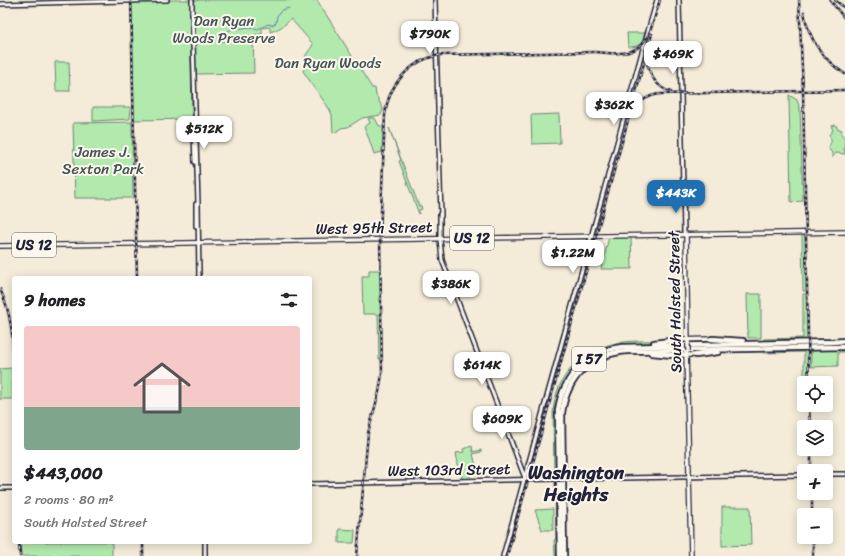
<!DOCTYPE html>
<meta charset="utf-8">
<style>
:root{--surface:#fff;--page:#f6f6f6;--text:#202124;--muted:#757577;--accent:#1f6fb2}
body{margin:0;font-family:Sriracha,sans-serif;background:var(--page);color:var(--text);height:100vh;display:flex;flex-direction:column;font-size:15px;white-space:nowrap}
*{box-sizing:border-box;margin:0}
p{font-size:13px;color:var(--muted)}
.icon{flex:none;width:22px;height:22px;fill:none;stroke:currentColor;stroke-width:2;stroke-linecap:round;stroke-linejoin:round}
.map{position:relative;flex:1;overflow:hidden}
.drawer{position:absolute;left:12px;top:276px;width:300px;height:268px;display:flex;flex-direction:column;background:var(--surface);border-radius:4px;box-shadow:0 2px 10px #0003}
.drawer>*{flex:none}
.tools{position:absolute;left:797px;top:376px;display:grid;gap:8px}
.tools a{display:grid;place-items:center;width:36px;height:36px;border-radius:4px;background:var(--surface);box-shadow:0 2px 10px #0003;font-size:20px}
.price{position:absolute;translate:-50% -34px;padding:0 9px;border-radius:8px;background:#fff;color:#222;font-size:13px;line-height:26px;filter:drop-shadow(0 1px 2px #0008)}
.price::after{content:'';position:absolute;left:50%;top:24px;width:12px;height:9px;margin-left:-6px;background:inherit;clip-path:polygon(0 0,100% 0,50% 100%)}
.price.on{background:var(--accent);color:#fff}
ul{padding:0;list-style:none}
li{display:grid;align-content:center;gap:8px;height:212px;padding:0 12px}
li span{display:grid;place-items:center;height:124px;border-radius:4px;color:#555}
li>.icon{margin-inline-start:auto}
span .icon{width:72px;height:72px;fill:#fffc;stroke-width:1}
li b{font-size:17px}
h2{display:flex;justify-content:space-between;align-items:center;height:48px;padding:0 12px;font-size:17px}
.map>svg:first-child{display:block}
</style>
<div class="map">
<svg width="845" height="556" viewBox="0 0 845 556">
<rect width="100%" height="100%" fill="#f4ecd9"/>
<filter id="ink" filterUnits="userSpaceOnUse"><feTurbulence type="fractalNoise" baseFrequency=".025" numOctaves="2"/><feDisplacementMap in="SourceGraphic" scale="8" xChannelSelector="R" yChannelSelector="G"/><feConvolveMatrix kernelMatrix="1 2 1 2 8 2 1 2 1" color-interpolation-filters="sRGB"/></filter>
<g filter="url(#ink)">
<g fill="#b2eaad" stroke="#6a8674">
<path d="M 132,0 L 190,0 L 192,119 L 134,120 Z"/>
<path d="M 201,0 L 317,0 L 372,88 L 375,88 L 376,95 L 383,109 L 381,115 L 362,118 L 348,127 L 341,128 L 336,132 L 333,133 L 332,115 L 330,110 L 303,71 C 306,66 304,60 306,55 C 308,51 312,48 313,44 L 291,19 C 284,26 279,29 270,32 L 270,27 L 262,28 L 262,34 L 253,35 L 254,73 L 195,74 L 194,1 Z"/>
<path d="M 627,33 L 646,33 C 642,44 640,47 628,47 Z"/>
<path d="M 55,62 L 69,62 L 70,91 L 56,91 Z"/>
<path d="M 789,95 L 797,100 L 800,108 L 803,201 L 791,202 Z"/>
<path d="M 93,107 L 131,107 L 130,119 L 93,121 Z"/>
<path d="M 559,114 L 560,143 L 532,144 L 531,115 Z"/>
<path d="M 368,118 L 375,118 L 379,126 L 383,126 L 382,152 L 374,154 L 369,139 L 364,127 L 370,123 Z"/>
<path d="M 132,122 L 133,198 L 75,198 L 73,123 Z"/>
<path d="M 836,125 L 837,128 L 842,130 L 841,134 L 845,138 L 844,148 L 845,154 L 836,153 L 832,158 L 832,153 L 828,148 C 831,140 833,144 829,135 L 833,130 L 831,126 Z"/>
<path d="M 389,128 L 419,206 L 421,206 L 422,209 L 419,210 L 419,214 L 399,161 L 401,160 Z"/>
<path d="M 802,234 L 805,234 L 806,291 L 803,291 Z"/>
<path d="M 609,237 L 631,237 L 632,269 L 601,269 Z"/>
<path d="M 369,270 L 380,270 L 382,359 L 379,359 L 378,314 L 363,314 L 362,276 L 369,276 Z"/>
<path d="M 747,294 L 761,294 L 761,338 L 748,338 Z"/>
<path d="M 803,294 L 806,294 L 807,341 L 764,342 L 764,339 L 803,338 Z"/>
<path d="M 668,341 C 633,346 611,339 581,363 L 579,360 C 608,338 633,341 668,341 Z"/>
<path d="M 807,349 L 808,383 L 804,383 L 804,352 L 764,353 L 764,350 Z"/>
<path d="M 845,349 L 845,352 L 838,352 L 838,366 L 811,367 L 811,352 L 809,352 L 809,350 Z"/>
<path d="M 577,362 L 579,365 C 548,397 556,437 557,477 L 554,477 L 553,413 C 554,393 562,376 577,362 Z"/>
<path d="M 12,368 L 13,399 L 0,399 L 0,369 Z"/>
<path d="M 472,446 L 473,452 L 481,450 L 481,452 L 473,454 L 477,470 L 470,470 L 470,479 L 462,479 L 461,470 L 459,470 L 456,453 L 464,452 L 463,449 Z"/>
<path d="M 555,480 L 557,480 L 558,556 L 555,556 L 554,540 L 556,538 Z"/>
<path d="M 722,507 L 750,507 L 751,545 L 722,546 Z"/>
<path d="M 553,509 L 553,530 L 542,530 L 535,510 Z"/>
<path d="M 339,529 L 355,530 L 354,543 L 339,543 Z"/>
<path d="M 20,542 L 112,542 L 112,556 L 21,556 Z"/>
</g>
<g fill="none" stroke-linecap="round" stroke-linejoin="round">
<g stroke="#647fa3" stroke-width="1">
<path d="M 282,10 L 289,8"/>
<path d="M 221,19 L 230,21 L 237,29 L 249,27 L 258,29 L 268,24 L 272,25 L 276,23 L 277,16 L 281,11"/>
<path d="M 228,31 L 236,27"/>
<path d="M 220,42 L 225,41 L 227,36"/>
</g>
<g stroke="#22223b" stroke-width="6">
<g id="secondary">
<path d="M 192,0 L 192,12"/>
<path d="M 435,0 L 441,216"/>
<path d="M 679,0 L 684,233"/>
<path d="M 0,4 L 167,0"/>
<path d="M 192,10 L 198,203 L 199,278"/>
<path d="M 194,136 L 195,162"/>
<path d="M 196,204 L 196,226"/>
<path d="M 440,214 L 440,239 L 442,260 L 525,478"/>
<path d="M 826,474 L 845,474"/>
<path d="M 564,479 L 804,475"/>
<path d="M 310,484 L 557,479"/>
<path d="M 0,488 L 14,488"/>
<path d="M 205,556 L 205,542"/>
<path d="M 503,556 L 644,45 L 657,0"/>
</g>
</g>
<g stroke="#22223b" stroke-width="6">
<g id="primary">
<path d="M 686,234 L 688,344"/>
<path d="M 0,246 L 845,232"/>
<path d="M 678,340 L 712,339"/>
<path d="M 686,351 L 691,556"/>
<path d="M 672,355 L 696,355"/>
</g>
</g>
<g stroke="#22223b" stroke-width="8">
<g id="motorway">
<path d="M 712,339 L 743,341"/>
<path d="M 654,343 L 678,340"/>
<path d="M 652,353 L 672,355"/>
<path d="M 696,355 L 718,352"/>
<path d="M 560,556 L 558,410 C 563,376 588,351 622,347 L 831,342 L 845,341"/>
<path d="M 564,556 L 562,413 C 567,377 591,354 627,351 L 845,347"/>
</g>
</g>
<use href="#secondary" stroke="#fbf7ec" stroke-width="3"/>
<use href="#primary" stroke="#fbf7ec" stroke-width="3.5"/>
<use href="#motorway" stroke="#fbf7ec" stroke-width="4.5"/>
<g stroke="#22223b" stroke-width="2.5">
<g id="rail">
<path d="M 131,0 L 137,278"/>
<path d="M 799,0 L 803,91 L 809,383"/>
<path d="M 830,0 L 845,19"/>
<path d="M 835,0 L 845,8"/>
<path d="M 804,12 C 808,38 823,60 845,74"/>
<path d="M 647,59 C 648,74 657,88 671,92"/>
<path d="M 633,110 C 640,101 648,95 660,94 L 845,90"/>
<path d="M 0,289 C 12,314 13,340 14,367"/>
<path d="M 809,405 L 810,427"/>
<path d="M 811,449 L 811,471"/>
<path d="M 812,493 L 812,515"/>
<path d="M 813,537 L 813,556"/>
<path d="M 19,542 L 20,556"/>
<path d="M 143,542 L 143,556"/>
<path d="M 357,556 L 368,433 L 379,392 L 382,374 L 380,237 L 385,115 C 388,85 410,60 440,55 L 595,52 C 603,52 612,54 620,53 C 649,53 653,22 660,0"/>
<path d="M 507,556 L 652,34"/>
</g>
</g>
<use href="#rail" stroke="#fbf7ec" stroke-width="1" stroke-dasharray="3" stroke-linecap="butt"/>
<g stroke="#22223b" stroke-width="6" stroke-linecap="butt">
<path id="secondary-bridge" d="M 557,479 L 564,479"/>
</g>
<g stroke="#22223b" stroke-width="6" stroke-linecap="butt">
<path id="primary-bridge" d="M 688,344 L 688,351"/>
</g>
<use href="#secondary-bridge" stroke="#fbf7ec" stroke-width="3"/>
<use href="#primary-bridge" stroke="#fbf7ec" stroke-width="3.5"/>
</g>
</g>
<g text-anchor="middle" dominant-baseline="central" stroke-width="4" stroke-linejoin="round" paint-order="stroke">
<g fill="#fbf7ec" stroke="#636270" stroke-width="1">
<rect x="450" y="226" width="44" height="24" rx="3"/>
<rect x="12" y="233" width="44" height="24" rx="3"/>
<rect x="572" y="347" width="34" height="24" rx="3"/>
</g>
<g font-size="14" font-weight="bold" fill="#22223b">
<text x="472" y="238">US 12</text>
<text x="34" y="245">US 12</text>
<text x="589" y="359">I 57</text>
</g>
<g font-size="15" fill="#465458" stroke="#fbf7ec">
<text x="224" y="21">Dan Ryan<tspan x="224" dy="17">Woods Preserve</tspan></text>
<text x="328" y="63">Dan Ryan Woods</text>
<text x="103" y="152">James J.<tspan x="103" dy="17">Sexton Park</tspan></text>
</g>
<g font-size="15" fill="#22223b" stroke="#fbf7ec">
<text transform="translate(374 228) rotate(-1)">West 95th Street</text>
<text transform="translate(675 302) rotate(-91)">South Halsted Street</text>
<text transform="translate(449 470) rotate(-1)">West 103rd Street</text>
</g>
<g font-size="19" font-weight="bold" fill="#22223b" stroke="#fbf7ec">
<text x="576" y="472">Washington<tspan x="576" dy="22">Heights</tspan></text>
</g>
</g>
</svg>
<div class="tools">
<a><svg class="icon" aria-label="locate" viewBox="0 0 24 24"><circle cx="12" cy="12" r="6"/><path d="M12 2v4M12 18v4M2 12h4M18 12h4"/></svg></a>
<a><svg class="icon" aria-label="layers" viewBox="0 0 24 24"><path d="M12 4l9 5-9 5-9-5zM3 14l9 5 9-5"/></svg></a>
<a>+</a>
<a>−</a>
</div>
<b class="price" style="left:430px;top:55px">$790K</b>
<b class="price" style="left:673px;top:75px">$469K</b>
<b class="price" style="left:614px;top:126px">$362K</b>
<b class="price" style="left:204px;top:150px">$512K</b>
<b class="price on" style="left:676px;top:214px">$443K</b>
<b class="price" style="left:573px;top:274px">$1.22M</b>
<b class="price" style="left:451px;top:305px">$386K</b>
<b class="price" style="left:482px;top:386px">$614K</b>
<b class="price" style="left:502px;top:440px">$609K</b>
<section class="drawer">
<h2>9 homes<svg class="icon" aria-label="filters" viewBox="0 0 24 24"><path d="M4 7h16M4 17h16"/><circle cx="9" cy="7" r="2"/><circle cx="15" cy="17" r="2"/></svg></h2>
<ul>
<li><span style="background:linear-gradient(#f6c9c9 65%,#7fa58c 0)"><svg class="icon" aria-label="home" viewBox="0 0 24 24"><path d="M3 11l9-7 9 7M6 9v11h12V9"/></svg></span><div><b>$443,000</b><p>2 rooms · 80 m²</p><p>South Halsted Street</p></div></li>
</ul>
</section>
</div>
